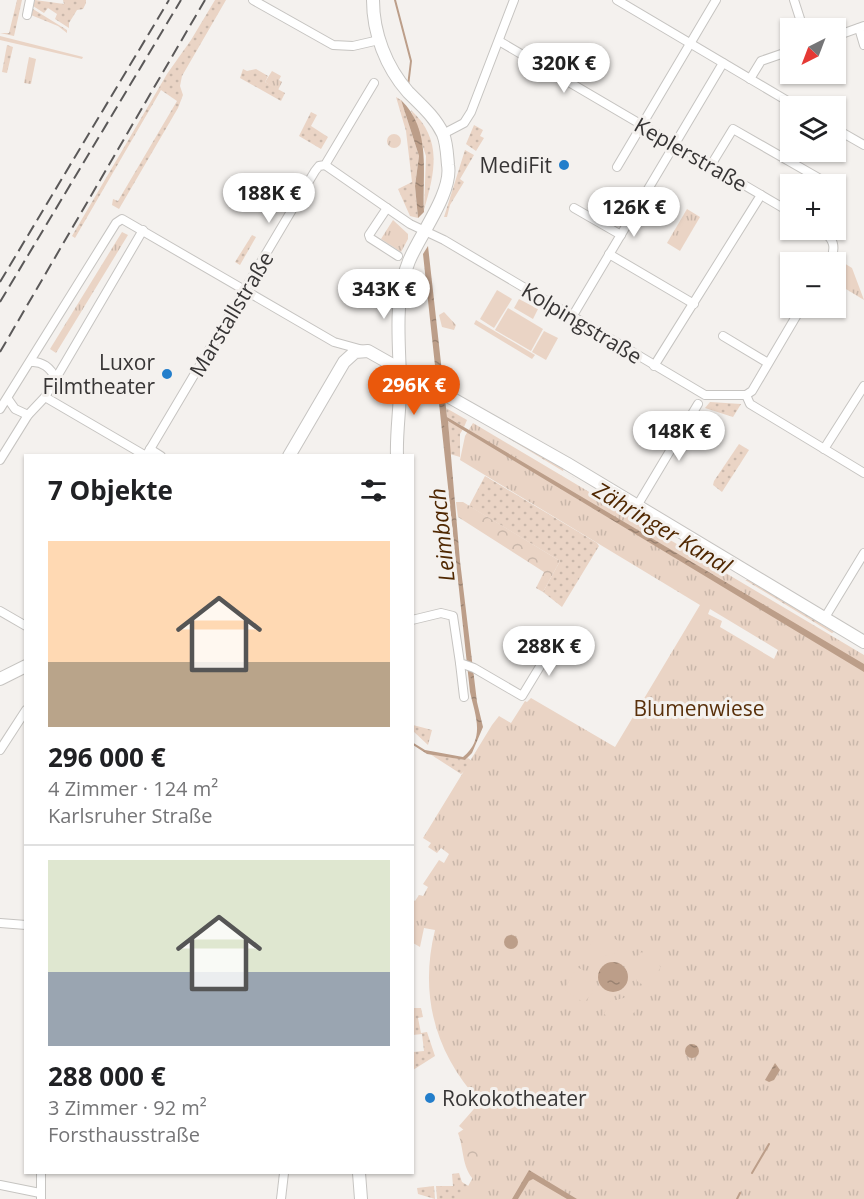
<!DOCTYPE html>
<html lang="de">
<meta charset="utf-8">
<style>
:root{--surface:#fff;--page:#f6f6f6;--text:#202124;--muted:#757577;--line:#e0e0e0;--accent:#ea580c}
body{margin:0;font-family:"Open Sans",sans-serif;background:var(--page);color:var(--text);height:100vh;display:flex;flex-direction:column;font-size:22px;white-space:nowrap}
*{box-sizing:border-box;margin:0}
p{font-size:20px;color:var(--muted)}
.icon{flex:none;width:33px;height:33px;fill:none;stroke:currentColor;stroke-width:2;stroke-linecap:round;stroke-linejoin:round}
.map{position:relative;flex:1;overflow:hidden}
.side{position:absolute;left:24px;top:454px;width:390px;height:720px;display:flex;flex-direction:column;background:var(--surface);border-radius:0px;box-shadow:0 2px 4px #0004}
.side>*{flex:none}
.needle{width:39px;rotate:222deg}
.fabs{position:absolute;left:780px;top:18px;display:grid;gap:12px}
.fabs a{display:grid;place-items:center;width:66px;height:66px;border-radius:0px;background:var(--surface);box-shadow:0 2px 4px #0004;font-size:30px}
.price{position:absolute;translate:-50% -51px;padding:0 14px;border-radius:21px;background:#fff;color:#222;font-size:20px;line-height:39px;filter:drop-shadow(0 2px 3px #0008)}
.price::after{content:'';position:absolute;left:50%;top:36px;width:18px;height:14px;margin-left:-9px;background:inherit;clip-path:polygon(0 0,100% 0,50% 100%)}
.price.current{background:var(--accent);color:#fff}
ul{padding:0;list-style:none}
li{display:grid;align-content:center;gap:12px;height:318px;padding:0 24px}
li+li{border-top:2px solid var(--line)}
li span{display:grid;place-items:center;height:186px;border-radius:0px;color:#555}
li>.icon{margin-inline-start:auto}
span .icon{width:108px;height:108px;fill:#fffc;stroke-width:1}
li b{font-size:26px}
h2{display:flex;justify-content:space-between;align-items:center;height:72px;padding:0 24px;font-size:26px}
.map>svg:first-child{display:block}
</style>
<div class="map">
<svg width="864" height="1199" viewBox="0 0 864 1199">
<defs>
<pattern id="grass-dots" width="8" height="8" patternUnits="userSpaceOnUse" patternTransform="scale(1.5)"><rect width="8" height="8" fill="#ead4c5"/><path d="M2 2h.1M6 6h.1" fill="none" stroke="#c9b7aa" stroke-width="1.8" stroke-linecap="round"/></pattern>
<pattern id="forest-crowns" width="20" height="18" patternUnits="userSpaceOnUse" patternTransform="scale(1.5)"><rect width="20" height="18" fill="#ead4c5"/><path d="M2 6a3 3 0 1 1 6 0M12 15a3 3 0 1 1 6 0" fill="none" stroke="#c9b7aa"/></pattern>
<pattern id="park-tufts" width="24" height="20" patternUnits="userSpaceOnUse" patternTransform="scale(1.5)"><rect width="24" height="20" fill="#ead4c5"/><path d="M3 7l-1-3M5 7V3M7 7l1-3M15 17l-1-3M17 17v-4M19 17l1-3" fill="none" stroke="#c9b7aa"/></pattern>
<pattern id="water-ripples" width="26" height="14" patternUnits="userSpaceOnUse" patternTransform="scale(1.5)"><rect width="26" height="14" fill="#bc9e89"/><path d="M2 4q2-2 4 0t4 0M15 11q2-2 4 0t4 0" fill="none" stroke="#9a8271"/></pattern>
</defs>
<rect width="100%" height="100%" fill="#f4f1ee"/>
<g fill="url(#grass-dots)">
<path d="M 17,0 L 22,0 L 14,36 L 0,33 L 9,33 Z"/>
<path d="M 35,0 L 64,4 L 63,0 L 86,0 L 86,3 L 83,9 L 77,10 L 69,23 L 69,28 L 55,19 L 57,14 L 48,8 L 44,13 L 33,6 Z"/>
<path d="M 215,0 L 226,0 L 182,76 L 180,86 L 183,95 L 178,108 L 119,209 L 112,205 L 113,199 L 118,201 L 177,101 L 161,90 L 75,238 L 72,236 L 167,74 L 191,40 Z"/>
<path d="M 33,9 L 67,30 L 67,33 L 58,26 L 31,15 Z"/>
<path d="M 7,45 L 13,47 L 7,73 L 2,72 Z"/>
<path d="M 243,69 L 247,71 L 256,69 L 268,76 L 265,82 L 285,93 L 281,101 L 240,78 Z"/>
<path d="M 396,97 L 401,100 L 419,156 L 415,186 L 418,218 L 410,216 L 398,189 L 412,182 L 406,131 Z"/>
<path d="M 411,110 C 443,140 435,172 424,210 L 426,156 Z"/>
<path d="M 311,112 L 317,115 L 311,126 L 328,137 L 321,149 L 299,136 Z"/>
<path d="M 474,125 L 483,130 L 480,136 L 484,138 L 476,151 L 466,144 Z"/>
<path d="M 465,150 L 474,155 L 460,179 L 464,182 L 450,205 L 447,217 L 444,217 Z"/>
<path d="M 252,235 L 256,237 L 240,265 L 235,262 Z"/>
<path d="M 710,402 L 741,404 L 733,417 L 705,408 Z"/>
<path d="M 446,408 L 467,420 L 464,427 L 447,417 Z"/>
<path d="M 448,421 L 463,429 L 460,434 L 460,457 L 450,454 Z"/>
<path d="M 488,426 L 564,468 L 563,471 L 664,532 Z"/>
<path d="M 739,444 L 749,450 L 722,492 L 713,485 L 714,481 Z"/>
<path d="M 485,476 L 597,543 L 599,546 L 562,607 L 543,592 L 560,561 L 469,506 Z"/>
<path d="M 676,538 L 745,580 L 751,580 L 834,632 L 832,633 Z"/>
<path d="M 413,725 L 432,730 L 428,745 L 413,731 Z"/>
<path d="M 430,754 L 465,760 L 468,758 L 474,763 L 461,774 Z"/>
<path d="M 413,1008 L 421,1008 L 423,1017 L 418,1018 L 421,1033 L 427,1032 L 435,1056 L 413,1070 L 413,1052 L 424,1051 L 422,1034 L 413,1035 Z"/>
<path d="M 459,1173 L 462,1182 L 475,1190 L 469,1199 L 437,1199 L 436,1186 L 453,1186 L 452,1174 Z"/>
<path d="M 434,1186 L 435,1199 L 418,1194 L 417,1188 Z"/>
</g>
<g fill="url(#forest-crowns)">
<path d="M 456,502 L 463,502 L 560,561 L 543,592 L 536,588 L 544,572 L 458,517 Z"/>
<path d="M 470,1125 L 504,1145 L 478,1184 C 461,1170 465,1152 458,1133 Z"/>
</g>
<g fill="url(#park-tufts)" fill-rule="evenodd">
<path d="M 29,57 L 36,59 L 31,84 L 24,83 Z"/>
<path d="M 272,71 L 281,76 L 279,80 L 282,82 L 278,90 L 265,82 Z"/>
<circle cx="394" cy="141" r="7"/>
<path d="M 241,182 L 250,184 L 254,192 L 245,211 L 236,204 L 238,187 Z"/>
<path d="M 687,209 L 700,217 L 680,251 L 667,243 Z"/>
<path d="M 393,220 L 408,234 L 408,239 L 401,252 L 381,239 Z"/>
<path d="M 122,232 L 128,235 L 56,353 L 50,349 Z"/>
<path d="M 839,260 L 852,268 L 864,300 L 836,283 L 836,267 Z"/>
<path d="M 444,312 L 456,325 L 454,330 L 442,327 L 439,315 Z"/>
<path d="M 473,423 L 864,655 L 864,1199 L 461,1199 L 488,1150 L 459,1126 L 480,1102 C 435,1053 419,995 435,930 L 424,928 L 420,947 L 413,943 L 412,899 L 415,901 L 419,895 L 423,896 L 428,887 L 423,884 L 439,860 L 444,863 L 449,854 L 441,848 L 437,853 L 428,847 L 431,843 L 423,838 L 492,725 L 499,716 L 511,723 L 525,701 L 527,702 L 531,698 L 615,747 L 700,605 L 460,460 L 465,436 ZM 710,609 L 778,650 L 774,659 L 720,627 L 722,621 L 708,614 Z"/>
</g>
<g fill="#ead4c5">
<path d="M 0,36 L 83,57 L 82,59 L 0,40 Z"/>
<path d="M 497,290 L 512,299 L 494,328 L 480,319 Z"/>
<path d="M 519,299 L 538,309 L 533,319 L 514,308 Z"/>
<path d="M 508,308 L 543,329 L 531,351 L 495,330 Z"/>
<path d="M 476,320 L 535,355 L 532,359 L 474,324 Z"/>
<path d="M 544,331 L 558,338 L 546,360 L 532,352 Z"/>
<path d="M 602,929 L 622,944 L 616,953 L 598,958 L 588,949 L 599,930 Z"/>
<path d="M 641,952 L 661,967 L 649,986 L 646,987 L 637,981 L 632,963 Z"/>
<path d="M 579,968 L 589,974 L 593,992 L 584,1003 L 566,991 L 565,988 L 576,969 Z"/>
<path d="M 627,997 L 638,1006 L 626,1025 L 623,1026 L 604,1014 L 609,1002 Z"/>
</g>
<g fill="url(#water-ripples)">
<path d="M 401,100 C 432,130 422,173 424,212 L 418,218 L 415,186 L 419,156 Z"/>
<path d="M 428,246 L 447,417 L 864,664 L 864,672 L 448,421 L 460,561 L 477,702 L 483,727 L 472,753 L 465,760 L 427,754 L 413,745 L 412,742 L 425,750 L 463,757 C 486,738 475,715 470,692 L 423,254 Z"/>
<circle cx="511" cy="942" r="7"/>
<circle cx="613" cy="977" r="15"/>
<circle cx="692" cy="1051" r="7"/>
<path d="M 775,1063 L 780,1070 L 774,1080 L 769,1082 L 765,1080 Z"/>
<path d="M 529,1170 L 577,1199 L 567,1199 L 533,1179 L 529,1181 L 518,1199 L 512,1199 Z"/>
</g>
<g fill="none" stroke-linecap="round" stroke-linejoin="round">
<g stroke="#bc9e89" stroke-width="2">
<path d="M 395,0 L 411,61 L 408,86"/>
<path d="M 752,1173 L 769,1144"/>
<path d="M 737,1199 L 740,1193"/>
</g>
<g stroke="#c6c4c1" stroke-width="10">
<g id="street">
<path d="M 253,0 L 333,45 L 353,46 L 379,40"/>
<path d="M 617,0 L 796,106"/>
<path d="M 794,0 L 803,28"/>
<path d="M 27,15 L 30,0"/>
<path d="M 859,28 L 864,45"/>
<path d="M 836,36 L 864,26"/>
<path d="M 499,41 L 790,212"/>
<path d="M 750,79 L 761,61 L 790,51"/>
<path d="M 836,129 L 864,145"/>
<path d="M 443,134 L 464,123 L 471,112 L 514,0"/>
<path d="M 325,165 L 410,224 L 444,240 L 705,395 L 746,395 L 752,391 L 801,308"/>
<path d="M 711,165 L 733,129 L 829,184"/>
<path d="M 617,167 L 716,0"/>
<path d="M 836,189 L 839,190 L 836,196"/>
<path d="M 387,208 L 369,235 L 370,238 L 398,256"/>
<path d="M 574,208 L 621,235"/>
<path d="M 821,230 C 834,238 837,248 829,262"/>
<path d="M 609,254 L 694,304"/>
<path d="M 572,317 L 723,63"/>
<path d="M 723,336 L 768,363"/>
<path d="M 31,362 C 42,361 51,368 55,378"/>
<path d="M 654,366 L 761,195"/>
<path d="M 746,395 L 750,404 L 864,473"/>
<path d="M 45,397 L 146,456"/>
<path d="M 8,399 L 15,409 L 28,415"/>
<path d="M 0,409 L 116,223 L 122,219 L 334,342 L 363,350"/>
<path d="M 150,449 L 161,456"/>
<path d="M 824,449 L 864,386"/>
<path d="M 146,456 L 315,171 L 319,166 L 325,165 L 374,83"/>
<path d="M 0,460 L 28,415 L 45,397 L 143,230"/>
<path d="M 637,506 L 698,404"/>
<path d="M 0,611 L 26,626"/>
<path d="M 824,619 L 864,553"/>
<path d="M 412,620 L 441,613 L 453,616 L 460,663 L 474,668 L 522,696 L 553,645"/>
<path d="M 460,663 L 464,697"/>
<path d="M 0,750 L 26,710"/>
<path d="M 0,923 L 26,925"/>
<path d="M 0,1185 L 40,1193"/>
<path d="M 41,1199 L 41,1173"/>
<path d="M 281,1199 L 284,1173"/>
</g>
</g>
<g stroke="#c6c4c1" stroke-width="14">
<g id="secondary">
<path d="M 373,0 C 373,33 386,67 408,92 C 421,105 435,117 443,134 C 447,144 447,155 448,165 C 453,192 419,236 409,261 C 394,297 399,340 400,378 C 401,404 396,430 397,456"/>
<path d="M 289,456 L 344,362 L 355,352 L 368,351 L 566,463 L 864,642"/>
<path d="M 0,679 L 26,666"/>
<path d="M 359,1173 L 361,1199"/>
</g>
</g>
<use href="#street" stroke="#fff" stroke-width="8"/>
<use href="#secondary" stroke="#fff" stroke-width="12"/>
<g stroke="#5b5959" stroke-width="2" stroke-dasharray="12 6" stroke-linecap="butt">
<path d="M 0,282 L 169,0"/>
<path d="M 0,302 L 181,0"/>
<path d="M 0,352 L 205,0"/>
</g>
</g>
<g fill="#237ecb" stroke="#f4f1ee" stroke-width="2">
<circle cx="564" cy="165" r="6"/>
<circle cx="167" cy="374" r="6"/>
<circle cx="430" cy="1098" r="6"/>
</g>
<g text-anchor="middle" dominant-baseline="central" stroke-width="6" stroke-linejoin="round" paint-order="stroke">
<g font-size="21" fill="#373535" stroke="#f4f1ee">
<text transform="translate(691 154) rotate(30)">Keplerstraße</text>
<text transform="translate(231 314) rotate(-59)">Marstallstraße</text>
<text transform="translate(582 323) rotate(31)">Kolpingstraße</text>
</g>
<g font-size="21" fill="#373535" stroke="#f4f1ee" text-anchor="end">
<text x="552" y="165">MediFit</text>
<text x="155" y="362">Luxor<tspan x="155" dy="24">Filmtheater</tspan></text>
<text x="442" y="1098" text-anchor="start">Rokokotheater</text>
</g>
<g font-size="21" fill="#59300b" stroke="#f4f1ee">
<text x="699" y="708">Blumenwiese</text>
</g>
<g font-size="22" font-style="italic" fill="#502802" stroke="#f4f1ee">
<text transform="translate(663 527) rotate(31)">Zähringer Kanal</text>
<text transform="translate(441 535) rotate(-96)">Leimbach</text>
</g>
</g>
</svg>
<div class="fabs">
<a><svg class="needle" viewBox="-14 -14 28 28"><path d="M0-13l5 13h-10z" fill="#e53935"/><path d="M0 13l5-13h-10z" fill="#757577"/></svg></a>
<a><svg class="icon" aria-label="layers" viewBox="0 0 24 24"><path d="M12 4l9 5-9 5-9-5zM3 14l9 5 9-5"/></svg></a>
<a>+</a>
<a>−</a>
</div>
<b class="price" style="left:564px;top:94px">320K €</b>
<b class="price" style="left:269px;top:224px">188K €</b>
<b class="price" style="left:634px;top:238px">126K €</b>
<b class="price" style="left:384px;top:320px">343K €</b>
<b class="price current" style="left:414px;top:416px">296K €</b>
<b class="price" style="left:679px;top:462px">148K €</b>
<b class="price" style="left:549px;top:677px">288K €</b>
<section class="side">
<h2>7 Objekte<svg class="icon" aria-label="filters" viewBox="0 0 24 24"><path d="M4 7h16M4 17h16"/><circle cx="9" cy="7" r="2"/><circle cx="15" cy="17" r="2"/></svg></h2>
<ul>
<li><span style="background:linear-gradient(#ffd9b3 65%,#b9a48a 0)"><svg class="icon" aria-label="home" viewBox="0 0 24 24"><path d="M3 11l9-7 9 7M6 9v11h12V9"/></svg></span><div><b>296 000 €</b><p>4 Zimmer · 124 m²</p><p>Karlsruher Straße</p></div></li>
<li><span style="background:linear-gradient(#dfe7d0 60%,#9aa5b1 0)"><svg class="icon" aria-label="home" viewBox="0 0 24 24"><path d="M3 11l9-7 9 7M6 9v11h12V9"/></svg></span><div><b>288 000 €</b><p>3 Zimmer · 92 m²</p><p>Forsthausstraße</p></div></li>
</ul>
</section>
</div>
